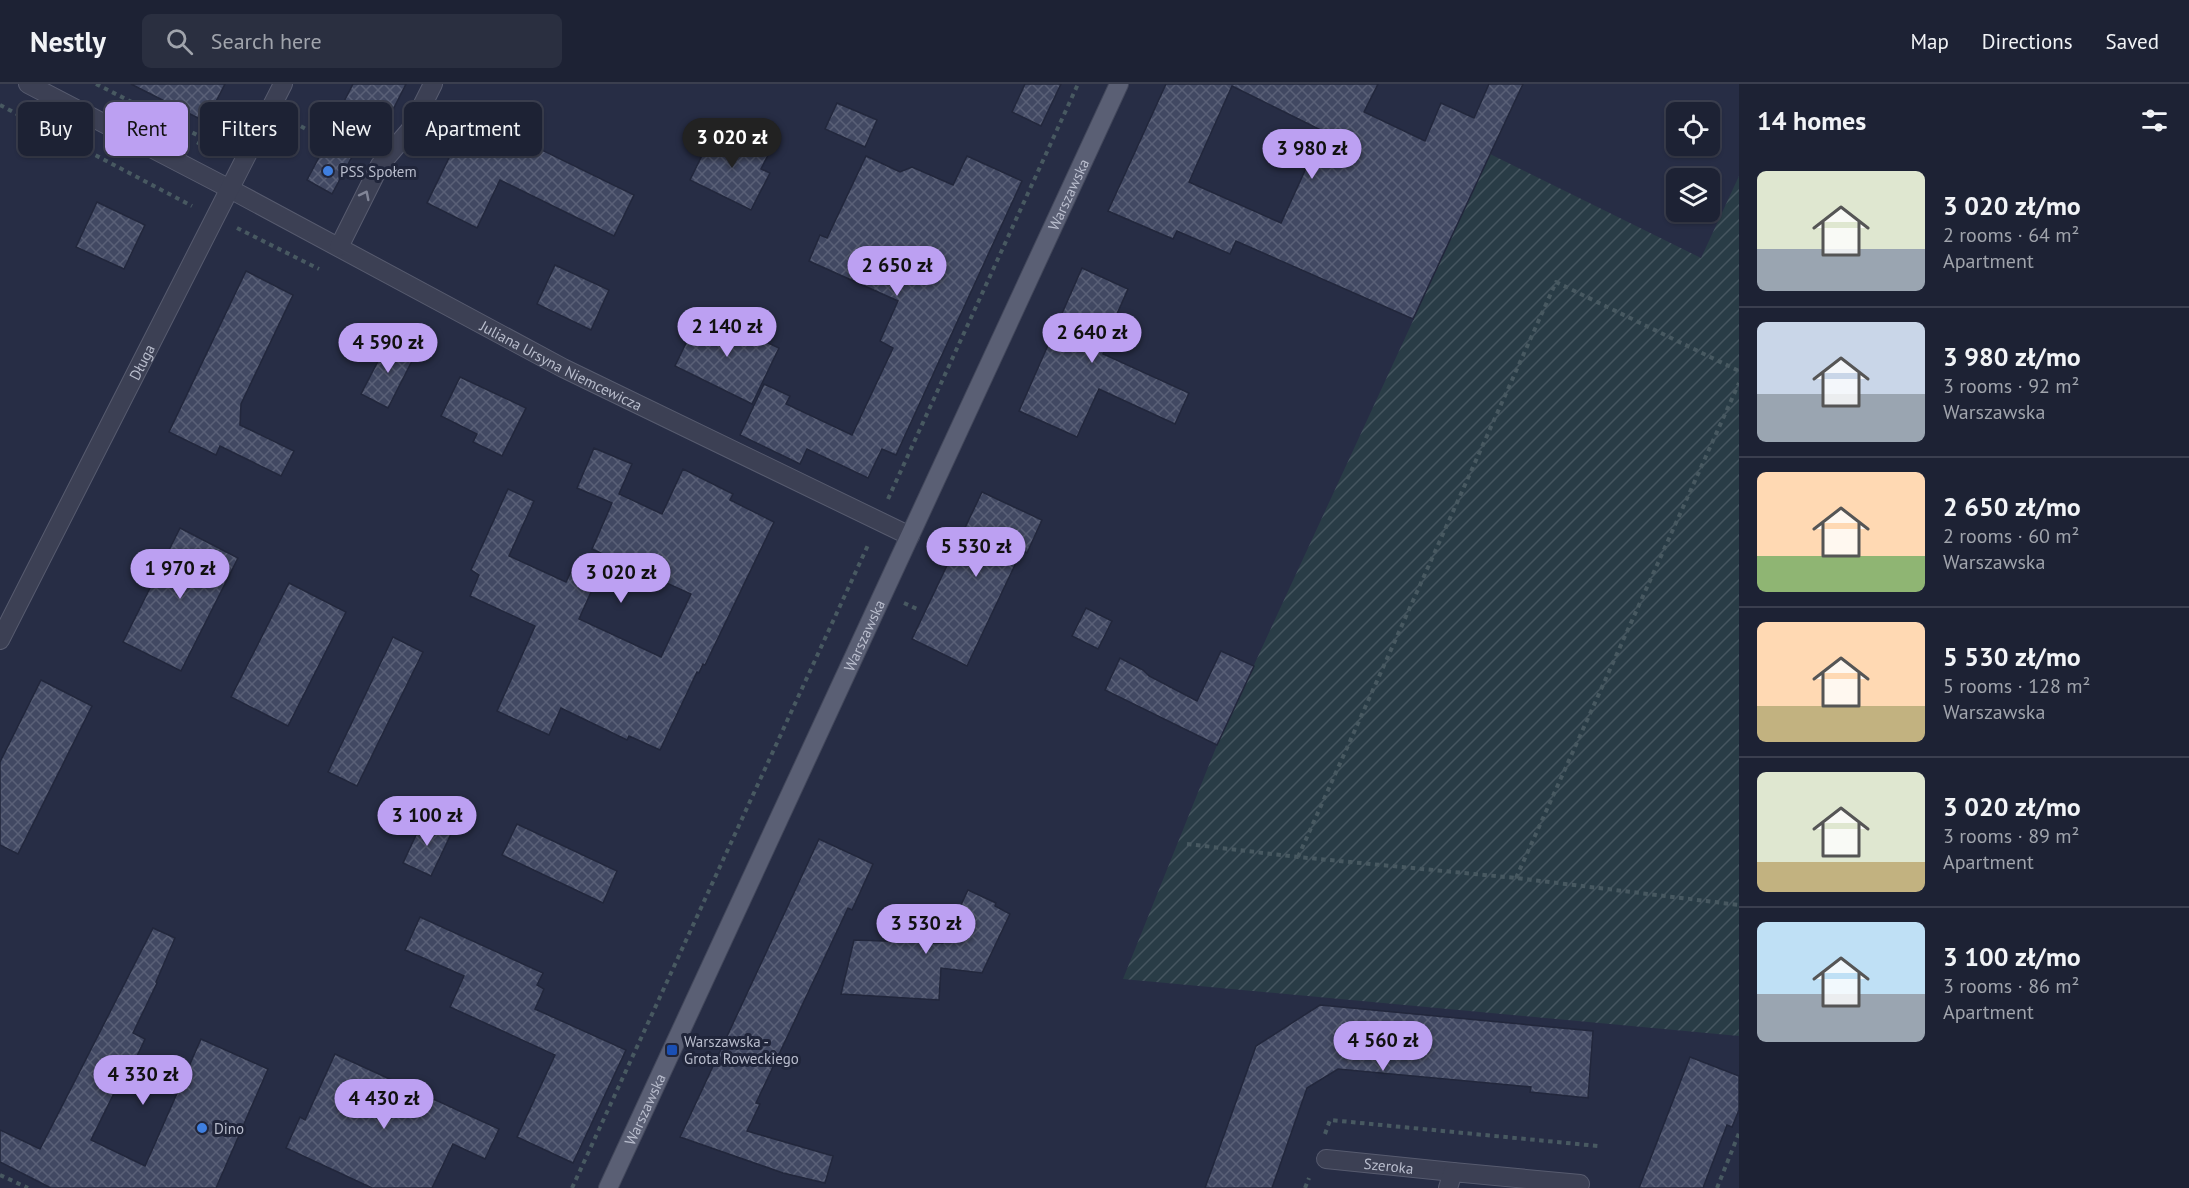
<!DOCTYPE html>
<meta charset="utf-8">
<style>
:root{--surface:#1d2234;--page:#2a2f40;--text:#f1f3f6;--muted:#a0a4ac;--line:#3b3f4f;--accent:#bca0f2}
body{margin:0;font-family:"PT Sans",sans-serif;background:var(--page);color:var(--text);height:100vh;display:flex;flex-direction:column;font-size:22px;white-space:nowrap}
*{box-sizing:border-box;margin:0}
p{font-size:20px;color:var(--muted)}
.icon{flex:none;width:33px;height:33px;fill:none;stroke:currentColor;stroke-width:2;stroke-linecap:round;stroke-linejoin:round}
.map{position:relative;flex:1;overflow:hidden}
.sheet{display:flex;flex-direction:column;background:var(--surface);width:450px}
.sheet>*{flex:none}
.banner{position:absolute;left:18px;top:18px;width:570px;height:54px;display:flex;gap:12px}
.buttons{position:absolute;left:1666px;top:18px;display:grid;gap:12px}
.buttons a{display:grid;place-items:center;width:54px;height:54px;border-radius:9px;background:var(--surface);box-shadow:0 2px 4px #0004,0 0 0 2px var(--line);font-size:30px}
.price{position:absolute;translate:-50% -51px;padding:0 14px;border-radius:21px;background:var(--accent);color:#111;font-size:20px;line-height:39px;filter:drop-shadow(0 2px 3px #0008)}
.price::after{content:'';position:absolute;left:50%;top:36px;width:18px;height:14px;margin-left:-9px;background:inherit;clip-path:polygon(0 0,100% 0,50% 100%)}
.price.selected{background:#222;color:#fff}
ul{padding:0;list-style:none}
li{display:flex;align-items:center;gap:18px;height:150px;padding:0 18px}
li+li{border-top:2px solid var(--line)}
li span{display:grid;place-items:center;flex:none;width:168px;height:120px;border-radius:9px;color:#555}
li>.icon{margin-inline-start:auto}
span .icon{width:72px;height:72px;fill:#fffc;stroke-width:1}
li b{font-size:26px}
h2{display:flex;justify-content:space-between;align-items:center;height:72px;padding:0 18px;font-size:26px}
.tag{padding:0 21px;border-radius:9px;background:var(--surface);box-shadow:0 2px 4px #0004,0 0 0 2px var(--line);font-size:21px;line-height:54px}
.tag.selected{background:var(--accent);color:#111}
header{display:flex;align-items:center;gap:36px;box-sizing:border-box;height:84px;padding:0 30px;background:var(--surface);border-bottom:2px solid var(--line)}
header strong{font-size:28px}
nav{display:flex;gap:33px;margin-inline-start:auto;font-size:21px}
.search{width:420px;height:54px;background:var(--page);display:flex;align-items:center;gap:15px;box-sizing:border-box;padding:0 21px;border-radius:9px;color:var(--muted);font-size:22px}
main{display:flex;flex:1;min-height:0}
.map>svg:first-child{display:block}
</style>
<header>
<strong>Nestly</strong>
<div class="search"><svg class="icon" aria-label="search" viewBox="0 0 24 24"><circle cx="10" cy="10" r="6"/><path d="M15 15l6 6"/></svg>Search here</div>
<nav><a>Map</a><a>Directions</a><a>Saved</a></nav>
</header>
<main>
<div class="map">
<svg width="1739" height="1104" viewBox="0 0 1739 1104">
<defs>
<pattern id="garden-furrows" width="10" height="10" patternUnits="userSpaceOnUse" patternTransform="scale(1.5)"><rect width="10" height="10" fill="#293c46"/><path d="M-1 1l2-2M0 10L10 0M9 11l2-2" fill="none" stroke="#465660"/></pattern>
<pattern id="building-cross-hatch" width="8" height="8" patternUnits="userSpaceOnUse" patternTransform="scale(1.5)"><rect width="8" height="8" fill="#414862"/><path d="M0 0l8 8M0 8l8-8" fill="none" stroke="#5a6077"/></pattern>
</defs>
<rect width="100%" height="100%" fill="#272d45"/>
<path fill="url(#garden-furrows)" d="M 1490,70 L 1701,174 L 1739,92 L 1739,952 L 1123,895 L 1217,661 Z"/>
<g fill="url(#building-cross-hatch)" stroke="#22273c" stroke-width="1.5" fill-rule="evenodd">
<path d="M 131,0 L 225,0 L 209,31 L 198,34 Z"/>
<path d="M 353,0 L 406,0 L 374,63 L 361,56 L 332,110 L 307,96 L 335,43 L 332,41 Z"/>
<path d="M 1025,0 L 1061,0 L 1041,42 L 1012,28 Z"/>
<path d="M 1166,0 L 1378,0 L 1364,28 L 1425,57 L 1441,19 L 1474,34 L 1489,0 L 1523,0 L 1413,235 L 1236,157 L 1230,170 L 1177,147 L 1173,155 L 1108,127 ZM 1232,2 L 1323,47 L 1281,139 L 1189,98 Z"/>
<path d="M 837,19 L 877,36 L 865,63 L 825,45 Z"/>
<path d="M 470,31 L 634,111 L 614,152 L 500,96 L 477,144 L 427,119 Z"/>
<path d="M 716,43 L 769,69 L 761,85 L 770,89 L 751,126 L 690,96 Z"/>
<path d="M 866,72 L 900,88 L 912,83 L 953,101 L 967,72 L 1022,97 L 896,371 L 882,365 L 868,394 L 807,365 L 800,380 L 740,351 L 764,300 L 790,312 L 786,320 L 852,351 L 893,264 L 880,257 L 898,217 L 809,177 L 820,151 L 827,154 Z"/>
<path d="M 97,118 L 145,141 L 124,185 L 76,163 Z"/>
<path d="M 555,181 L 609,206 L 591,246 L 537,220 Z"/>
<path d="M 1082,184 L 1128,205 L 1113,239 L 1117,241 L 1103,270 L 1189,309 L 1175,340 L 1099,305 L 1077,353 L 1019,327 Z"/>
<path d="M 246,187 L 293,211 L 241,320 L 240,341 L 294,367 L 281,392 L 220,362 L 216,371 L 169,348 Z"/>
<path d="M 701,228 L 779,264 L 752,320 L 675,282 Z"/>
<path d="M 389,256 L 416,269 L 388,324 L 361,310 Z"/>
<path d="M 460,293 L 526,324 L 502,372 L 473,358 L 477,350 L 441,332 Z"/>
<path d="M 594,364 L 632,380 L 619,410 L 662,430 L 683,385 L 733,410 L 730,416 L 774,438 L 705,581 L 703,580 L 699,589 L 697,588 L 660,666 L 629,652 L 627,656 L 561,624 L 549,651 L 497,627 L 535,542 L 470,512 L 479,491 L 471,486 L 508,405 L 534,417 L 509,472 L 566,498 L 577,475 L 601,486 L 579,535 L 661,573 L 691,510 L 592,465 L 612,419 L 577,404 Z"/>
<path d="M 982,408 L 1042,436 L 1027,469 L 1022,466 L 967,582 L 912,555 Z"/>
<path d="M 180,444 L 238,474 L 181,587 L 123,558 Z"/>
<path d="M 289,499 L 346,528 L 288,642 L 231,613 Z"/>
<path d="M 1086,524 L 1112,537 L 1098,565 L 1072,552 Z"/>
<path d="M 393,553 L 423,568 L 357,702 L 328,688 Z"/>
<path d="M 1221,567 L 1254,582 L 1217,661 L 1105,606 L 1120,574 L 1143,586 L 1149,592 L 1197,617 Z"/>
<path d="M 41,596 L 92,622 L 18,770 L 0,761 L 0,678 Z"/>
<path d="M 424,734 L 452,748 L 431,792 L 403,779 Z"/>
<path d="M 517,740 L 617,787 L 603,819 L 502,771 Z"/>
<path d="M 819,755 L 873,780 L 852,826 L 848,824 L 756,1019 L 760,1020 L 747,1047 L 833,1072 L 825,1099 L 783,1089 L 680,1053 Z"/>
<path d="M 968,806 L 996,819 L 995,822 L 1010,830 L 982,889 L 941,884 L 939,916 L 841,910 L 854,856 L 943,859 Z"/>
<path d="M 420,833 L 543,889 L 537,901 L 544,905 L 535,925 L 626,966 L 573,1079 L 517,1053 L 555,971 L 450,923 L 464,892 L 405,866 Z"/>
<path d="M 153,844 L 175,854 L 156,898 L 157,899 L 133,949 L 145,955 L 128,991 L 124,989 L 91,1056 L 145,1082 L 201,955 L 268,985 L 216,1104 L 51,1104 L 0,1078 L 0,1046 L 40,1065 Z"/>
<path d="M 1320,921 L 1593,947 L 1588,1014 L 1530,1008 L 1531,1003 L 1338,985 L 1307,1004 L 1272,1104 L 1205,1104 L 1256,962 Z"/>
<path d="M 335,970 L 499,1045 L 485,1075 L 453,1060 L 432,1104 L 372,1104 L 286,1064 L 300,1033 L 305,1036 Z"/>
<path d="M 1690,973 L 1739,992 L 1739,1026 L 1732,1043 L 1727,1041 L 1703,1104 L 1639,1104 Z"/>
</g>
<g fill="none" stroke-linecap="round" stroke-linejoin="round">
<g stroke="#575b6f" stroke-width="20">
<g id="minor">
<path id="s1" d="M 28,0 L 230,105 L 563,284 L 910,452"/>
<path d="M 339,163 L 380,81 L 410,46 L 433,0"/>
<path id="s2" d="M 0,556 L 283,0"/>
<path id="s3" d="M 1326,1075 L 1453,1088"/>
<path d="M 1448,1104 L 1453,1088 L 1580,1100"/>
</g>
</g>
<g stroke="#42475b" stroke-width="20">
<g id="major">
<path id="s4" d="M 608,1104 L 1119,0"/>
</g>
</g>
<g stroke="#485961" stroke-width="4" stroke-dasharray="4.5 4.5" stroke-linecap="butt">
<path d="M 96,0 L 223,64"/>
<path d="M 0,21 L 192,122"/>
<path d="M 293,38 L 356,72"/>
<path d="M 198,61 L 202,53"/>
<path d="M 237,144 L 319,185"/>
<path d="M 888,415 L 1078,0"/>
<path d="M 904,519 L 917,525"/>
<path d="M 1187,760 L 1298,773 L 1516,794 L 1739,821"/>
<path d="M 1298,773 L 1556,198 L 1739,287"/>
<path d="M 1516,794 L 1739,299"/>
<path d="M 1325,1050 L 1330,1036 L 1598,1062"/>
<path d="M 0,1091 L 28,1104"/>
<path d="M 572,1104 L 869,459"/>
<path d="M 1305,1104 L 1309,1094"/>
<path d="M 1717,1104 L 1739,1049"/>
</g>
<use href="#minor" stroke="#3c4054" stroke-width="18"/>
<use href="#major" stroke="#5a5f74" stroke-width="18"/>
</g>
<defs><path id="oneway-chevron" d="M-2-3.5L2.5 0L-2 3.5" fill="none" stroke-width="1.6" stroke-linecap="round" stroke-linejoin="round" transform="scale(1.5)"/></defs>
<use stroke="#818597" href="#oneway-chevron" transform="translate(365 111) rotate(-63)"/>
<g fill="#3f7fe0" stroke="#20253a" stroke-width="2">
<circle cx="328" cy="87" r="6"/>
<circle cx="202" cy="1044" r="6"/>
</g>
<rect fill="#1a4fb4" stroke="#20253a" stroke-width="2" x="666" y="960" width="12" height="12" rx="3"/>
<g text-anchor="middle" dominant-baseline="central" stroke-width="6" stroke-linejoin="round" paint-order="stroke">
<g font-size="15" fill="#b9bdcd" stroke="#20253a" text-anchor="start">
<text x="340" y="87">PSS Społem</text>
<text x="684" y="957">Warszawska -<tspan x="684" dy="17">Grota Roweckiego</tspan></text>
<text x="214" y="1044">Dino</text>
</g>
<g font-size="15" fill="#b9bdcd" stroke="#20253a">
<text stroke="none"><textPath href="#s4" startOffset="1095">Warszawska</textPath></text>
<text stroke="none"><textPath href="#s2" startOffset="312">Długa</textPath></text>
<text stroke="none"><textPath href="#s1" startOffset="603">Juliana Ursyna Niemcewicza</textPath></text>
<text stroke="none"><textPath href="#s4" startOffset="609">Warszawska</textPath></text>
<text stroke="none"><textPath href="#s4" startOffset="87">Warszawska</textPath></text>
<text stroke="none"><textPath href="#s3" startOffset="63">Szeroka</textPath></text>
</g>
</g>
</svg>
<div class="buttons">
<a><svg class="icon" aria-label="locate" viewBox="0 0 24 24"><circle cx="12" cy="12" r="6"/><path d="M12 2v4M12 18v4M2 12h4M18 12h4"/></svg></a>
<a><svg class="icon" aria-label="layers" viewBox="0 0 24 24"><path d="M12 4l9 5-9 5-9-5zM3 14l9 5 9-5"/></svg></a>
</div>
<b class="price selected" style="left:732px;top:85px">3 020 zł</b>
<b class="price" style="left:1312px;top:96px">3 980 zł</b>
<b class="price" style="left:897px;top:213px">2 650 zł</b>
<b class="price" style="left:727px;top:274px">2 140 zł</b>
<b class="price" style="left:1092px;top:280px">2 640 zł</b>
<b class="price" style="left:388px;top:290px">4 590 zł</b>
<b class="price" style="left:976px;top:494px">5 530 zł</b>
<b class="price" style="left:180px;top:516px">1 970 zł</b>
<b class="price" style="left:621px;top:520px">3 020 zł</b>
<b class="price" style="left:427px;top:763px">3 100 zł</b>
<b class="price" style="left:926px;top:871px">3 530 zł</b>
<b class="price" style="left:1383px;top:988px">4 560 zł</b>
<b class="price" style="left:143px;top:1022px">4 330 zł</b>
<b class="price" style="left:384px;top:1046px">4 430 zł</b>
<div class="banner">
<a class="tag">Buy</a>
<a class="tag selected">Rent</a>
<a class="tag">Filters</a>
<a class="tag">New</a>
<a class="tag">Apartment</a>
</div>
</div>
<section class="sheet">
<h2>14 homes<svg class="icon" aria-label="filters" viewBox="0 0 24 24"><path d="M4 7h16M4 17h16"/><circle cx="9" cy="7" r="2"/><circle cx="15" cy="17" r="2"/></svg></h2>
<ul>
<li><span style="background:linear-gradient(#dfe7d0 65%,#9aa5b1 0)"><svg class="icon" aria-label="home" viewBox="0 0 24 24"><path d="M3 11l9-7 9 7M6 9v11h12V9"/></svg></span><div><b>3 020 zł/mo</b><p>2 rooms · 64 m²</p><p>Apartment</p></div></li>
<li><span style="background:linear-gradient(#c9d6e8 60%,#9aa5b1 0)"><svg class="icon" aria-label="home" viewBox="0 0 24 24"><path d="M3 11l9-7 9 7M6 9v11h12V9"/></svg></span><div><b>3 980 zł/mo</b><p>3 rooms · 92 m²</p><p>Warszawska</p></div></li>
<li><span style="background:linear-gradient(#ffd9b3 70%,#8fb573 0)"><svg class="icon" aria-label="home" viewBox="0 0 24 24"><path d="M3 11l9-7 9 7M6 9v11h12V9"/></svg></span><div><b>2 650 zł/mo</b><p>2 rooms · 60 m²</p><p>Warszawska</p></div></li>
<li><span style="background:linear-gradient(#ffd9b3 70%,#c2b280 0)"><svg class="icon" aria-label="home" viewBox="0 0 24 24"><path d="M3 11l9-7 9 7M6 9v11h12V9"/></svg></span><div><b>5 530 zł/mo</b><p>5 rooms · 128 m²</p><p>Warszawska</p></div></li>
<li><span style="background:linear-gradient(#dfe7d0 75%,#c2b280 0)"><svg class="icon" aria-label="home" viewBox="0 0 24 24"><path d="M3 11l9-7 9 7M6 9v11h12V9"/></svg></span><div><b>3 020 zł/mo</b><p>3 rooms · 89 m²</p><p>Apartment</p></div></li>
<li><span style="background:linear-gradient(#bfe0f5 60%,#9aa5b1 0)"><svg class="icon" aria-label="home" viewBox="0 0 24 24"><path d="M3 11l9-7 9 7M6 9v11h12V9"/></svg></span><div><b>3 100 zł/mo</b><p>3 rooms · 86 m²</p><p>Apartment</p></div></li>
</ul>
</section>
</main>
